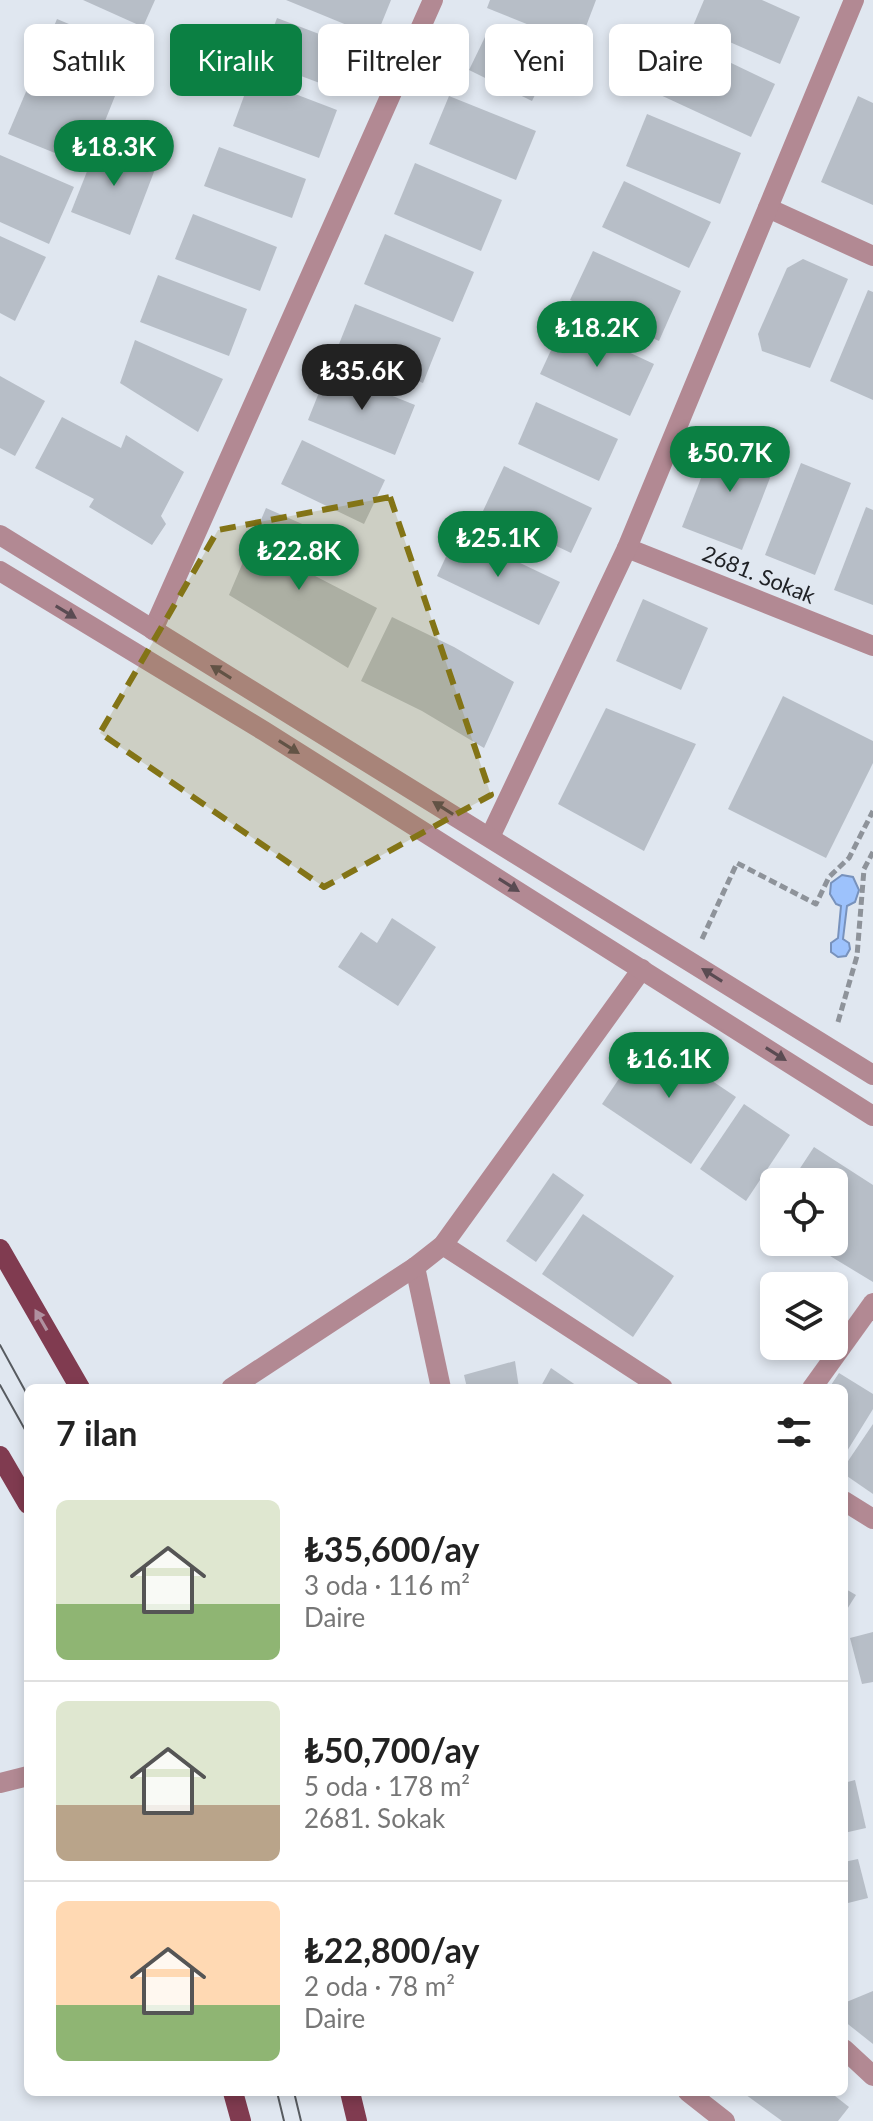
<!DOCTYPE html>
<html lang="tr">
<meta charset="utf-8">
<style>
:root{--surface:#fff;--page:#f6f6f6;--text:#222;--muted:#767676;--line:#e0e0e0;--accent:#0b8043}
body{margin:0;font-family:Lato,sans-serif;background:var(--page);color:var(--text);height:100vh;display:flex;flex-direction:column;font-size:30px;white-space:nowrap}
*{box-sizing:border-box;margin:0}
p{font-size:26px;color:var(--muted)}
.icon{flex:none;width:44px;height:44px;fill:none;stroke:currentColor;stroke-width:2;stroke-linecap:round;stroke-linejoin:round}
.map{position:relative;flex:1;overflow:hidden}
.drawer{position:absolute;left:24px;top:1384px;width:824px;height:712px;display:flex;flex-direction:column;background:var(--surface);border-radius:12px;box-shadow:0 4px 12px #0003}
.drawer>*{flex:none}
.guide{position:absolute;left:24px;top:24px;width:826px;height:72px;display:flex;gap:16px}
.fabs{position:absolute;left:760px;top:1168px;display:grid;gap:16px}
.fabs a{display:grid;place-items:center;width:88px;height:88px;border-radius:12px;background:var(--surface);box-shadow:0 4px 12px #0003;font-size:40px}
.price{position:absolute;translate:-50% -68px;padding:0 18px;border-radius:28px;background:var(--accent);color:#fff;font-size:26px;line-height:52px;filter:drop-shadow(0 2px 4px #0008)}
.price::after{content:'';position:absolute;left:50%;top:48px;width:24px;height:18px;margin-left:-12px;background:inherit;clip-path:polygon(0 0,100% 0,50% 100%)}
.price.current{background:#222;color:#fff}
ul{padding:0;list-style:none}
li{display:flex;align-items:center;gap:24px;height:200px;padding:0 32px}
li+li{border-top:2px solid var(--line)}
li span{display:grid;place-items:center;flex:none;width:224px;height:160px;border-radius:12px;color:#555}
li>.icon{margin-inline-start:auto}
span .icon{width:96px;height:96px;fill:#fffc;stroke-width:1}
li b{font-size:34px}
h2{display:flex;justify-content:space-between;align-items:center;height:96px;padding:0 32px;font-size:34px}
.chip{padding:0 28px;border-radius:12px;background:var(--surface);box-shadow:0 4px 12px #0003;font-size:28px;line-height:72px}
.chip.current{background:var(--accent);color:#fff}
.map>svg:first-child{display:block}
</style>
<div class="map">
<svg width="873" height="2121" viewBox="0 0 873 2121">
<rect width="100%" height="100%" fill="#e0e7f0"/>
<path fill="#9dc2fc" stroke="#7892bc" stroke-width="2" d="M 842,875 L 853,877 L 859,890 L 855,902 L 847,906 L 843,939 L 849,943 L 850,949 L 846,956 L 838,957 L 831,952 L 831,943 L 838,938 L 841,906 L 836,904 L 830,894 L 831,883 Z"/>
<g fill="#b7bec7">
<path d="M 83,0 L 155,0 L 143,27 Z"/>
<path d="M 286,0 L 391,0 L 376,37 Z"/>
<path d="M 490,0 L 596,0 L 579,45 L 487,8 Z"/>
<path d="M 704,0 L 762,0 L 800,17 L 780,64 L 693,26 Z"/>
<path d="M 277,18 L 364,51 L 349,94 L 261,61 Z"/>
<path d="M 57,19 L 133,51 L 87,166 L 8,134 Z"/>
<path d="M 485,37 L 548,69 L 532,101 L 469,70 Z"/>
<path d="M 681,39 L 775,84 L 751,137 L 656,93 Z"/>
<path d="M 251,77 L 337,110 L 319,158 L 233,126 Z"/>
<path d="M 449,96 L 536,131 L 516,180 L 429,144 Z"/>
<path d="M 858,96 L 873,103 L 873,205 L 821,182 Z"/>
<path d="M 647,114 L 741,153 L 720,204 L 626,166 Z"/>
<path d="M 99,141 L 157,164 L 130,235 L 71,212 Z"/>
<path d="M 219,147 L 306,179 L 292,218 L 204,186 Z"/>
<path d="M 0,155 L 74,187 L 49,244 L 0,222 Z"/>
<path d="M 415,163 L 502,200 L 481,251 L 394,214 Z"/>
<path d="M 624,181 L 711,222 L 689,268 L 602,227 Z"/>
<path d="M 193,214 L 277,247 L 260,291 L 175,259 Z"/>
<path d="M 385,234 L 474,272 L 453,322 L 364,284 Z"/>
<path d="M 0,236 L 46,257 L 15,321 L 0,313 Z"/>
<path d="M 593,251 L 681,291 L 659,341 L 570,300 Z"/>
<path d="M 803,259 L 848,279 L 810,368 L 762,351 L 758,334 L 787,268 Z"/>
<path d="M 158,275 L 247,309 L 229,356 L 140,322 Z"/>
<path d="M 868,290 L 873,292 L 873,400 L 830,381 Z"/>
<path d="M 355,304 L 441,338 L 423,383 L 337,349 Z"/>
<path d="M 564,322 L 654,364 L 630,416 L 540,374 Z"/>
<path d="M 135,340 L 223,379 L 198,432 L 120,383 Z"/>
<path d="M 328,370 L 415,405 L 395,455 L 308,420 Z"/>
<path d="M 0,376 L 45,401 L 15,456 L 0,448 Z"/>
<path d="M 536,402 L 618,439 L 599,481 L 518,444 Z"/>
<path d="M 62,417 L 121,448 L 126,435 L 184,472 L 161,516 L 166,524 L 152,545 L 89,507 L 94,499 L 35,468 Z"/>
<path d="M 717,437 L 777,460 L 742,550 L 682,527 Z"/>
<path d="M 302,440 L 385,480 L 364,524 L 281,484 Z"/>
<path d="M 801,463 L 851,483 L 815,575 L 765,555 Z"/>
<path d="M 504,466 L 592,508 L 571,553 L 483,511 Z"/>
<path d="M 866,507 L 873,510 L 873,605 L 834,590 Z"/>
<path d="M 266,508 L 309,527 L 290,563 L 377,608 L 348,668 L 229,595 Z"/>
<path d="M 457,533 L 560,582 L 539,625 L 437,576 Z"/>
<path d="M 643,599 L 708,628 L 681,690 L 616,661 Z"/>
<path d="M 392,617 L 454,647 L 514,682 L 484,748 L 422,711 L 361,681 Z"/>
<path d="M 783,696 L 873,741 L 873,763 L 826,858 L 728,809 Z"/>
<path d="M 606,708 L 696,744 L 644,851 L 558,804 Z"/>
<path d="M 392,918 L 436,947 L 398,1006 L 338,967 L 361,932 L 377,943 Z"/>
<path d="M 647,1037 L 736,1097 L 691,1164 L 602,1104 Z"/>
<path d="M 744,1104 L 790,1135 L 746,1201 L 700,1169 Z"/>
<path d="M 814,1147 L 873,1185 L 873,1282 L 807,1242 L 834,1242 L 834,1182 L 791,1182 Z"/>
<path d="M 553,1173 L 584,1195 L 536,1262 L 506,1241 Z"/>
<path d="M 583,1214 L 674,1276 L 633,1337 L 542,1274 Z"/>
<path d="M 515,1361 L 519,1388 L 467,1388 L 464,1375 Z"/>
<path d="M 551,1368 L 580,1388 L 540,1388 Z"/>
<path d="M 839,1373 L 873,1394 L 873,1409 L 844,1456 L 844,1388 L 829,1388 Z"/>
<path d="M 873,1424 L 873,1494 L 844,1474 L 844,1467 Z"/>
<path d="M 844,1588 L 856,1595 L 844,1614 Z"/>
<path d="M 873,1632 L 873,1682 L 862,1684 L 850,1638 Z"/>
<path d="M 855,1780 L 866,1828 L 844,1833 L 844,1783 Z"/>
<path d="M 858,1859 L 868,1898 L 844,1904 L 844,1862 Z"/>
<path d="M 873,1991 L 873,2044 L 844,2021 L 844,2003 Z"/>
<path d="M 742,2092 L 830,2092 L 849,2107 L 838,2121 L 782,2121 Z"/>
</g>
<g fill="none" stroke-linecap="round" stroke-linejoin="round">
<g stroke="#8e939a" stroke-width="5" stroke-dasharray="8 4" stroke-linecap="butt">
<path d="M 702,939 L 737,863 L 816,904 L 829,877 L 849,858 L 873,811"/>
<path d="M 838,1022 L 857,956 L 864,869 L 873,852"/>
</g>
<g stroke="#b28993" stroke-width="20">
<path d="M 768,208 L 873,256"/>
<path d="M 627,548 L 873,646"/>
<path d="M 153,630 L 433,0"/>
<path d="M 490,837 L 627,548 L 854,0"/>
<path d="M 443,1245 L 663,1388"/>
<path d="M 415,1267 L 441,1388"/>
<path d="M 231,1388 L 415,1267 L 443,1245 L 642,969"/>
<path d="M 812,1388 L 873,1303"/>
<path d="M 844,1501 L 873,1519"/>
<path d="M 844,2049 L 873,2076"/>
<path d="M 688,2092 L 725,2121"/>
</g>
<g stroke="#b28993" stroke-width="20">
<path d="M 0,535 L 873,1075"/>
<path d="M 0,571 L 264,731 L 873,1116"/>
<path d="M 0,1783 L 28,1776"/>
</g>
<g stroke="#803b50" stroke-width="20">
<path d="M 0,1249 L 80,1388"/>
<path d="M 0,1456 L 28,1504"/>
<path d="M 233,2092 L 241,2121"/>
<path d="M 350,2092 L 357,2121"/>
</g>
<g stroke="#575b60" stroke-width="2">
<path d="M 0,1345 L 28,1396"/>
<path d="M 0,1385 L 28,1435"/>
<path d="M 277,2092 L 284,2121"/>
<path d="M 294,2092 L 301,2121"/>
</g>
</g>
<defs><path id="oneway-solid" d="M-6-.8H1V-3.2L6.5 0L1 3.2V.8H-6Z" transform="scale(2)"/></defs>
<g fill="#5a4b52">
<use href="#oneway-solid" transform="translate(66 612) rotate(31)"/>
<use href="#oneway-solid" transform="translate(221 672) rotate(-148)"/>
<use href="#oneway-solid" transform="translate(289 747) rotate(32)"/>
<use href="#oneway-solid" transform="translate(443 808) rotate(-148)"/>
<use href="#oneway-solid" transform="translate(509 885) rotate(32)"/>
<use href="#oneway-solid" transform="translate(712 975) rotate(-148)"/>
<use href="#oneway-solid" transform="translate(776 1054) rotate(32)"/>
</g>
<use fill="#b091a0" href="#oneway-solid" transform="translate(41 1320) rotate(-120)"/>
<path fill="#837416" fill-opacity="0.2" stroke="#837416" stroke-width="6" stroke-dasharray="16 10" stroke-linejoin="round" d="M 390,497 L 491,795 L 324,887 L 100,733 L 218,530 Z"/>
<g text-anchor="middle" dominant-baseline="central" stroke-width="6" stroke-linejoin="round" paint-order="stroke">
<g font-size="22" fill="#202226" stroke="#e0e7f0">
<text transform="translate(759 574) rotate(22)">2681. Sokak</text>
</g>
</g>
</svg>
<div class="fabs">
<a><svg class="icon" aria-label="locate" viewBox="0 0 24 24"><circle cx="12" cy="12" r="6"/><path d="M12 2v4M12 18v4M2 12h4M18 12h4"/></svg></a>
<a><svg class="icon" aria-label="layers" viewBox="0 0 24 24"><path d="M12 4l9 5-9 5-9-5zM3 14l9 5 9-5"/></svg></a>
</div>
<b class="price" style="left:114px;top:188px">₺18.3K</b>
<b class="price" style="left:597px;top:369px">₺18.2K</b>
<b class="price current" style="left:362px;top:412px">₺35.6K</b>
<b class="price" style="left:730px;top:494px">₺50.7K</b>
<b class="price" style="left:498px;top:579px">₺25.1K</b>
<b class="price" style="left:299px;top:592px">₺22.8K</b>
<b class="price" style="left:669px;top:1100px">₺16.1K</b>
<div class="guide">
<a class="chip">Satılık</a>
<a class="chip current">Kiralık</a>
<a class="chip">Filtreler</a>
<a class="chip">Yeni</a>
<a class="chip">Daire</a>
</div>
<section class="drawer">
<h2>7 ilan<svg class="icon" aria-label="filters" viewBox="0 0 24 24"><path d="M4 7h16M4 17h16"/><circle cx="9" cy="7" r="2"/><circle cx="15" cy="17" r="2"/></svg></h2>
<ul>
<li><span style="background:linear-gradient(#dfe7d0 65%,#8fb573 0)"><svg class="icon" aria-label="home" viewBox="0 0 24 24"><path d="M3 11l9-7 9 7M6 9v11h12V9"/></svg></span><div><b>₺35,600/ay</b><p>3 oda · 116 m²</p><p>Daire</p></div></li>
<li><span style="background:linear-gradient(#dfe7d0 65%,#b9a48a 0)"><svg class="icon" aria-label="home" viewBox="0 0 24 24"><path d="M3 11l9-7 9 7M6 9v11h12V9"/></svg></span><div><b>₺50,700/ay</b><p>5 oda · 178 m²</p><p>2681. Sokak</p></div></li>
<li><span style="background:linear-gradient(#ffd9b3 65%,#8fb573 0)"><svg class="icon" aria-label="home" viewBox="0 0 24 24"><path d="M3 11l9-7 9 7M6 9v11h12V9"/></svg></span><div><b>₺22,800/ay</b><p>2 oda · 78 m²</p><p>Daire</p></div></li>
</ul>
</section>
</div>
